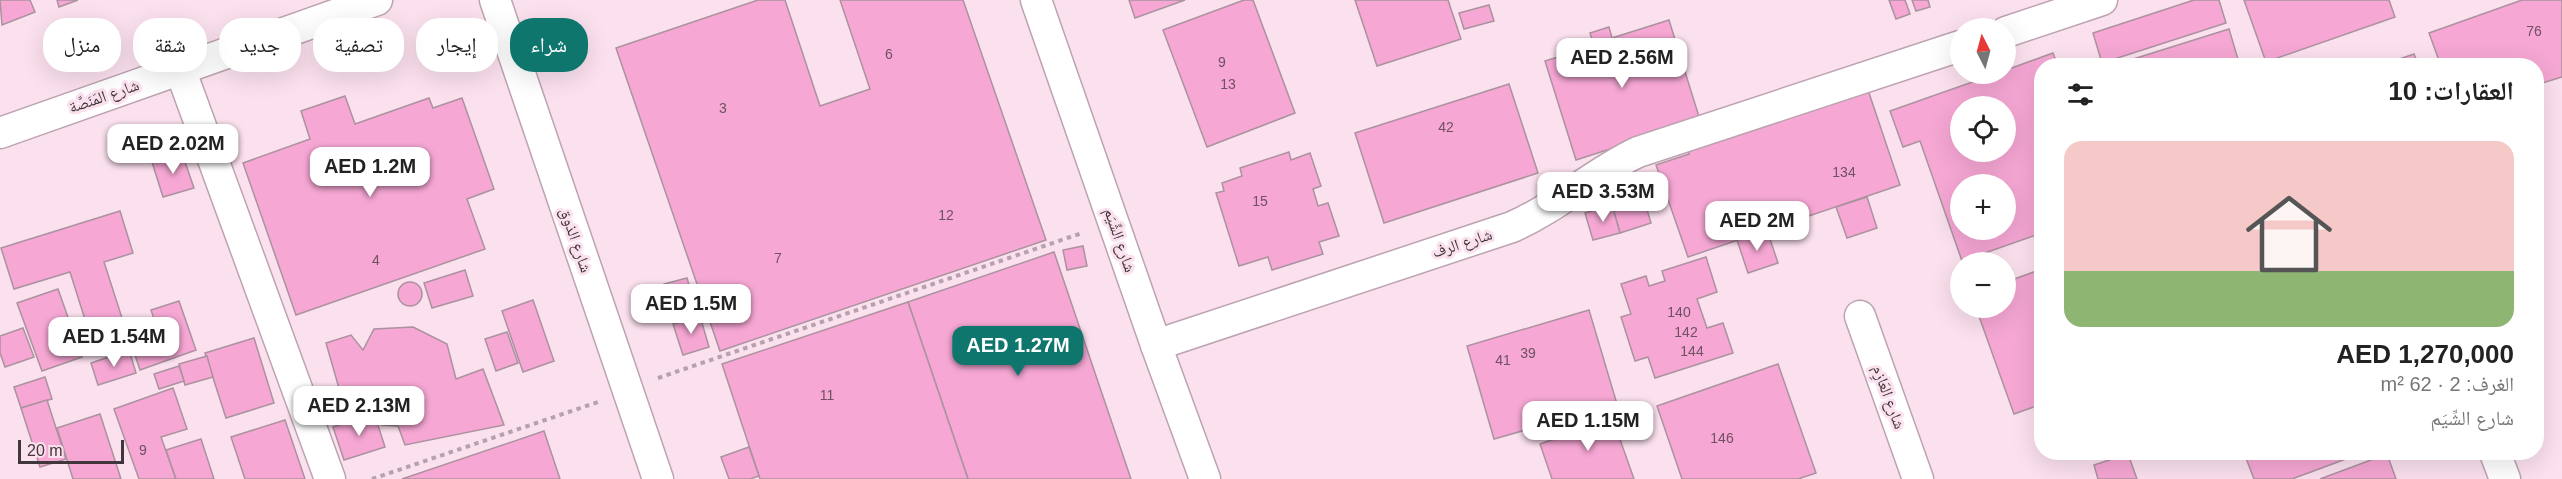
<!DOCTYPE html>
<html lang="ar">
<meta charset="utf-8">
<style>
:root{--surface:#fff;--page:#f2f2f2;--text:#222;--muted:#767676;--line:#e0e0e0;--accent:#0f766e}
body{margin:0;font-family:Arial,"Noto Naskh Arabic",sans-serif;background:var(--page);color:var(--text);direction:rtl;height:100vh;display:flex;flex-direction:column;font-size:22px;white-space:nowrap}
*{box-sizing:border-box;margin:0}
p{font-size:20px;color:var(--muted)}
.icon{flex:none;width:33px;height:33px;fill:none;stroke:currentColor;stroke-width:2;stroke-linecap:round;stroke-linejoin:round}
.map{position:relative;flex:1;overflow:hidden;direction:ltr}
.side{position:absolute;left:2034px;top:58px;width:510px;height:402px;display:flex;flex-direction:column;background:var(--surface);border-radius:24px;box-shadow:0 6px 24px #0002;direction:rtl}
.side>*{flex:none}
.hud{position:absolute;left:18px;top:18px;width:570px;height:54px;direction:rtl;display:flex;gap:12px}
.needle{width:39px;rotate:354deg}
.fabs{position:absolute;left:1950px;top:18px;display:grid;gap:12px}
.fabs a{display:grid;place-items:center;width:66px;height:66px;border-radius:50%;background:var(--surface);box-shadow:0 6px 24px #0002;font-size:30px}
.scale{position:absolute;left:18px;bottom:15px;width:106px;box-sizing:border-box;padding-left:6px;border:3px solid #41363c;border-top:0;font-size:16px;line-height:21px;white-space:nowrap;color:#41363c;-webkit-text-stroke:4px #fbe0ee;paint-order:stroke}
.price{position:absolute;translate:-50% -51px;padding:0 14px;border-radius:12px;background:#fff;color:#222;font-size:20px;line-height:39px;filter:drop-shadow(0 2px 3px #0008)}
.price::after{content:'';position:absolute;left:50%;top:36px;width:18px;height:14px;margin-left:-9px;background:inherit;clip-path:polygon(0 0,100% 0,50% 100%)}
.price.active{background:var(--accent);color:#fff}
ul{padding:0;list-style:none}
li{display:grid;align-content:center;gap:12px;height:318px;padding:0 30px}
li+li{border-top:2px solid var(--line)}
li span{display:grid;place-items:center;height:186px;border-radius:18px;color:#555}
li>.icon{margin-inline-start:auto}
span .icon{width:108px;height:108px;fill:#fffc;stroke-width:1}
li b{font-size:26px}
h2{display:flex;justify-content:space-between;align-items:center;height:72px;padding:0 30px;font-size:26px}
.pill{padding:0 21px;border-radius:24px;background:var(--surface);box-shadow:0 6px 24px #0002;font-size:21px;line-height:54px}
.pill.active{background:var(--accent);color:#fff}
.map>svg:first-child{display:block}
</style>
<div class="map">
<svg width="2562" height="479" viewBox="0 0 2562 479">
<rect width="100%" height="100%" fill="#fbe0ee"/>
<g fill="#f6a7d4" stroke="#ab929f" stroke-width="1.5" fill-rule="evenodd">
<path d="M 0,0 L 30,0 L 35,12 L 2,25 Z"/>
<path d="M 57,0 L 78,0 L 59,7 Z"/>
<path d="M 758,0 L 785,0 L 820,106 L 870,89 L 840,0 L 963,0 L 1046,240 L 720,351 L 616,48 Z"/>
<path d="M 1129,0 L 1185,0 L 1135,18 Z"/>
<path d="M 1244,0 L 1253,0 L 1295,113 L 1207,147 L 1163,30 Z"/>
<path d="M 1355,0 L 1448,0 L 1461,39 L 1377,66 Z"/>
<path d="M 1889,0 L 1905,0 L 1910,14 L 1896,19 Z"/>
<path d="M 1912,0 L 1928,0 L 1930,7 L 1916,11 Z"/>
<path d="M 2194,0 L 2219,0 L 2226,23 L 2102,63 L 2093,33 Z"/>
<path d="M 2244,0 L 2389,0 L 2395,17 L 2266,62 Z"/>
<path d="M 2522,0 L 2562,0 L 2562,77 L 2536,85 L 2536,66 L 2441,66 L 2429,33 Z"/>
<path d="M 1489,5 L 1494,21 L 1464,29 L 1459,13 Z"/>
<path d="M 1669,20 L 1700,120 L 1576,160 L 1545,61 L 1594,46 L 1590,33 L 1609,27 L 1612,38 Z"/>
<path d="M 2229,29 L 2240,66 L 2111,66 Z"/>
<path d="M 2053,53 L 2058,66 L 2042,66 L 2042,93 L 2038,94 L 2042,103 L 2042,233 L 1962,261 L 1920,141 L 1903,147 L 1890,111 L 1995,74 L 2006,74 L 2006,70 ZM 1960,106 L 2006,106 L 2006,152 L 1960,152 ZM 1960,184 L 2006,184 L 2006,230 L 1960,230 Z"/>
<path d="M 2414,54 L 2419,66 L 2379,66 Z"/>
<path d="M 1865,81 L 1900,185 L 1688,257 L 1656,165 L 1689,154 L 1685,142 Z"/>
<path d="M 1509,84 L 1538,173 L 1384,223 L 1355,133 Z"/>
<path d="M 345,96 L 355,124 L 429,98 L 433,108 L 462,98 L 494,189 L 467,199 L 485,249 L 296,315 L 243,163 L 310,139 L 301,111 Z"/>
<path d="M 1289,152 L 1291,160 L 1310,153 L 1321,186 L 1313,189 L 1318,206 L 1328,203 L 1339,236 L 1319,242 L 1323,254 L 1272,270 L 1268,257 L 1239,266 L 1216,193 L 1224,191 L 1222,183 L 1242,176 L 1240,168 Z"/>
<path d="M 182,153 L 194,188 L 163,197 L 152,162 Z"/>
<path d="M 1643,196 L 1651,223 L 1620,233 L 1612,205 Z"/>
<path d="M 1867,197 L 1877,228 L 1847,238 L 1836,207 Z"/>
<path d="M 1612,205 L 1620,233 L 1593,240 L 1585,213 Z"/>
<path d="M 120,211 L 133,253 L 104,262 L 122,318 L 88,329 L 70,272 L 14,289 L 1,248 Z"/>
<path d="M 1767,230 L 1778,263 L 1748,273 L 1737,240 Z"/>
<path d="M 1083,246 L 1087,266 L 1067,270 L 1063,250 Z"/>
<path d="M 1054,252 L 1131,479 L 968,479 L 908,302 Z"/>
<path d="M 1706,257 L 1717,292 L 1697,299 L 1707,328 L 1723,323 L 1733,353 L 1655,378 L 1648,357 L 1635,361 L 1621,317 L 1631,314 L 1621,284 L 1646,276 L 1649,286 L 1665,281 L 1662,271 Z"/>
<path d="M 2042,269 L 2042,404 L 2014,414 L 1976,308 L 2006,308 L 2006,282 Z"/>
<path d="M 465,270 L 473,296 L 432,308 L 424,283 Z"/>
<path d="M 687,278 L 694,302 L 671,308 L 664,284 Z"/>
<circle cx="410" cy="294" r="12"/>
<path d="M 58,289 L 82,357 L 42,371 L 17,303 Z"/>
<path d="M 533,300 L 554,361 L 523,372 L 502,311 Z"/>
<path d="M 179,301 L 196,350 L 140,370 L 133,349 L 161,340 L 151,310 Z"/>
<path d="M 908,302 L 968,479 L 760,479 L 722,364 Z"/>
<path d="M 1589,310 L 1617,404 L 1494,439 L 1467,346 Z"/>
<path d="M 700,316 L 709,347 L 683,355 L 673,324 Z"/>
<path d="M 413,327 L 447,344 L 456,379 L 483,369 L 504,425 L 405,445 L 398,426 L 382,425 L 377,409 L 347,416 L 326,343 L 351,335 L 363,350 L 374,329 Z"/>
<path d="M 23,328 L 34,357 L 5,367 L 0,353 L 0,336 Z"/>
<path d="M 507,332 L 518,363 L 496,371 L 485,339 Z"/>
<path d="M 254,338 L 274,403 L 226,418 L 205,353 Z"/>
<path d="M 129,350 L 136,373 L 98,385 L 91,363 Z"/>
<path d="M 207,356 L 213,377 L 185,385 L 179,364 Z"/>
<path d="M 1778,364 L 1816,473 L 1798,479 L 1682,479 L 1657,406 Z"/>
<path d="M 179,366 L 184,381 L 159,389 L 154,374 Z"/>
<path d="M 45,377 L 52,399 L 21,408 L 14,387 Z"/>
<path d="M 173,388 L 187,429 L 161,437 L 176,479 L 139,479 L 114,409 Z"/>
<path d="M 47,400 L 66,459 L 40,467 L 21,408 Z"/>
<path d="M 1610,411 L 1634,479 L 1552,479 L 1540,444 L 1566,435 L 1563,428 Z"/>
<path d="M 374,413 L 385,447 L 344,460 L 333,427 Z"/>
<path d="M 100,414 L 121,479 L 73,479 L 57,428 Z"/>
<path d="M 285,420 L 305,479 L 245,479 L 231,437 Z"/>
<path d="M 544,431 L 560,479 L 402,479 Z"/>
<path d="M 201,439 L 214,479 L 176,479 L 166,450 Z"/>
<path d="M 749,447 L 759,476 L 750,479 L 729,479 L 721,457 Z"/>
<path d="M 2244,453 L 2353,453 L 2354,456 L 2292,479 L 2254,479 Z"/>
<path d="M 2128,454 L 2137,479 L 2098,479 L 2094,465 Z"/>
<path d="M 2387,454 L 2396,479 L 2320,479 Z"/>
</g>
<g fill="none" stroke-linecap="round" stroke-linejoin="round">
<g stroke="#bda3b1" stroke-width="33">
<g id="street">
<path d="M 495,0 L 658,479"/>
<path d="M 1036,0 L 1156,345 L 1205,479"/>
<path d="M 2006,32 L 2102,0"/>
<path d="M 180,69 L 330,479"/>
<path d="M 0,133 L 377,0"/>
<path d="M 1860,316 L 1918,479"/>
<path d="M 1156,345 L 1512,227 C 1558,207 1593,173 1638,152 L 1960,46"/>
<path d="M 2495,453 L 2505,479"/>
</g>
</g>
<g stroke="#b6a1ac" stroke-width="4" stroke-dasharray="4.5 4.5" stroke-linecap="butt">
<path d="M 658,378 L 1082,233"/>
<path d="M 372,479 L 598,402"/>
</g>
<use href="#street" stroke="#fff" stroke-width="30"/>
</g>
<g text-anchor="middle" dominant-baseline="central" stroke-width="6" stroke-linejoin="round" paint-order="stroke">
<g font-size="14" fill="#6e5262">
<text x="2534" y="31">76</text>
<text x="889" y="54">6</text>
<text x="1222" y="62">9</text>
<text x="1228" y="84">13</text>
<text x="723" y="108">3</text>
<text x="1446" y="127">42</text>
<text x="1844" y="172">134</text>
<text x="1260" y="201">15</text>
<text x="946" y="215">12</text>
<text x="778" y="258">7</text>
<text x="376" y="260">4</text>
<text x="1679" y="312">140</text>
<text x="1686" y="332">142</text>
<text x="1692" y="351">144</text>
<text x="1528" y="353">39</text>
<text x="1503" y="360">41</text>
<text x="827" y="395">11</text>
<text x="1722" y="438">146</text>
<text x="143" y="450">9</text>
</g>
<g font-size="16" fill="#41363c" stroke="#fbe0ee">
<text transform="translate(104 96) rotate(-19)">شارع المَنَصَّة</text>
<text transform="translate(576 240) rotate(71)">شارع الذوق</text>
<text transform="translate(1120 240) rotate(71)">شارع الشِّيَم</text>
<text transform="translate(1462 243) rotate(-18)">شارع الرف</text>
<text transform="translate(1889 397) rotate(70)">شارع العَازِم</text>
</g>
</g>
</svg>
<div class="fabs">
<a><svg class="needle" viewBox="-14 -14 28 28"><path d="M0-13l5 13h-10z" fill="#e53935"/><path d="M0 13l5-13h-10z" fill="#767676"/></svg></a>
<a><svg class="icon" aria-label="locate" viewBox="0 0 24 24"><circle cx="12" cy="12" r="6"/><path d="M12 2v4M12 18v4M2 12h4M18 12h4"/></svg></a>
<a>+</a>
<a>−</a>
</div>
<div class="scale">20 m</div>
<b class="price" style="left:1622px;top:89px">AED 2.56M</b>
<b class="price" style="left:173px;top:175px">AED 2.02M</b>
<b class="price" style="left:370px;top:198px">AED 1.2M</b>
<b class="price" style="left:1603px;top:223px">AED 3.53M</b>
<b class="price" style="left:1757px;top:252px">AED 2M</b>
<b class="price" style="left:691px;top:335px">AED 1.5M</b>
<b class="price" style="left:114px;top:368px">AED 1.54M</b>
<b class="price active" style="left:1018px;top:377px">AED 1.27M</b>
<b class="price" style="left:359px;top:437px">AED 2.13M</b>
<b class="price" style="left:1588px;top:452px">AED 1.15M</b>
<div class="hud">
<a class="pill active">شراء</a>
<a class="pill">إيجار</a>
<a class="pill">تصفية</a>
<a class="pill">جديد</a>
<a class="pill">شقة</a>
<a class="pill">منزل</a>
</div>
<section class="side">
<h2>العقارات: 10<svg class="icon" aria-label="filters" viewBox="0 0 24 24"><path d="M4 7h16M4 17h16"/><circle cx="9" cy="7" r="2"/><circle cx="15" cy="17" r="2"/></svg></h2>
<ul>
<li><span style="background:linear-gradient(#f6c9c9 70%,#8fb573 0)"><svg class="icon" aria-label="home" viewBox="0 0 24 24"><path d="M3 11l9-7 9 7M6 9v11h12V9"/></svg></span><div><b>AED 1,270,000</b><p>الغرف: 2 · 62 m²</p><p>شارع الشِّيَم</p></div></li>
</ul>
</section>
</div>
